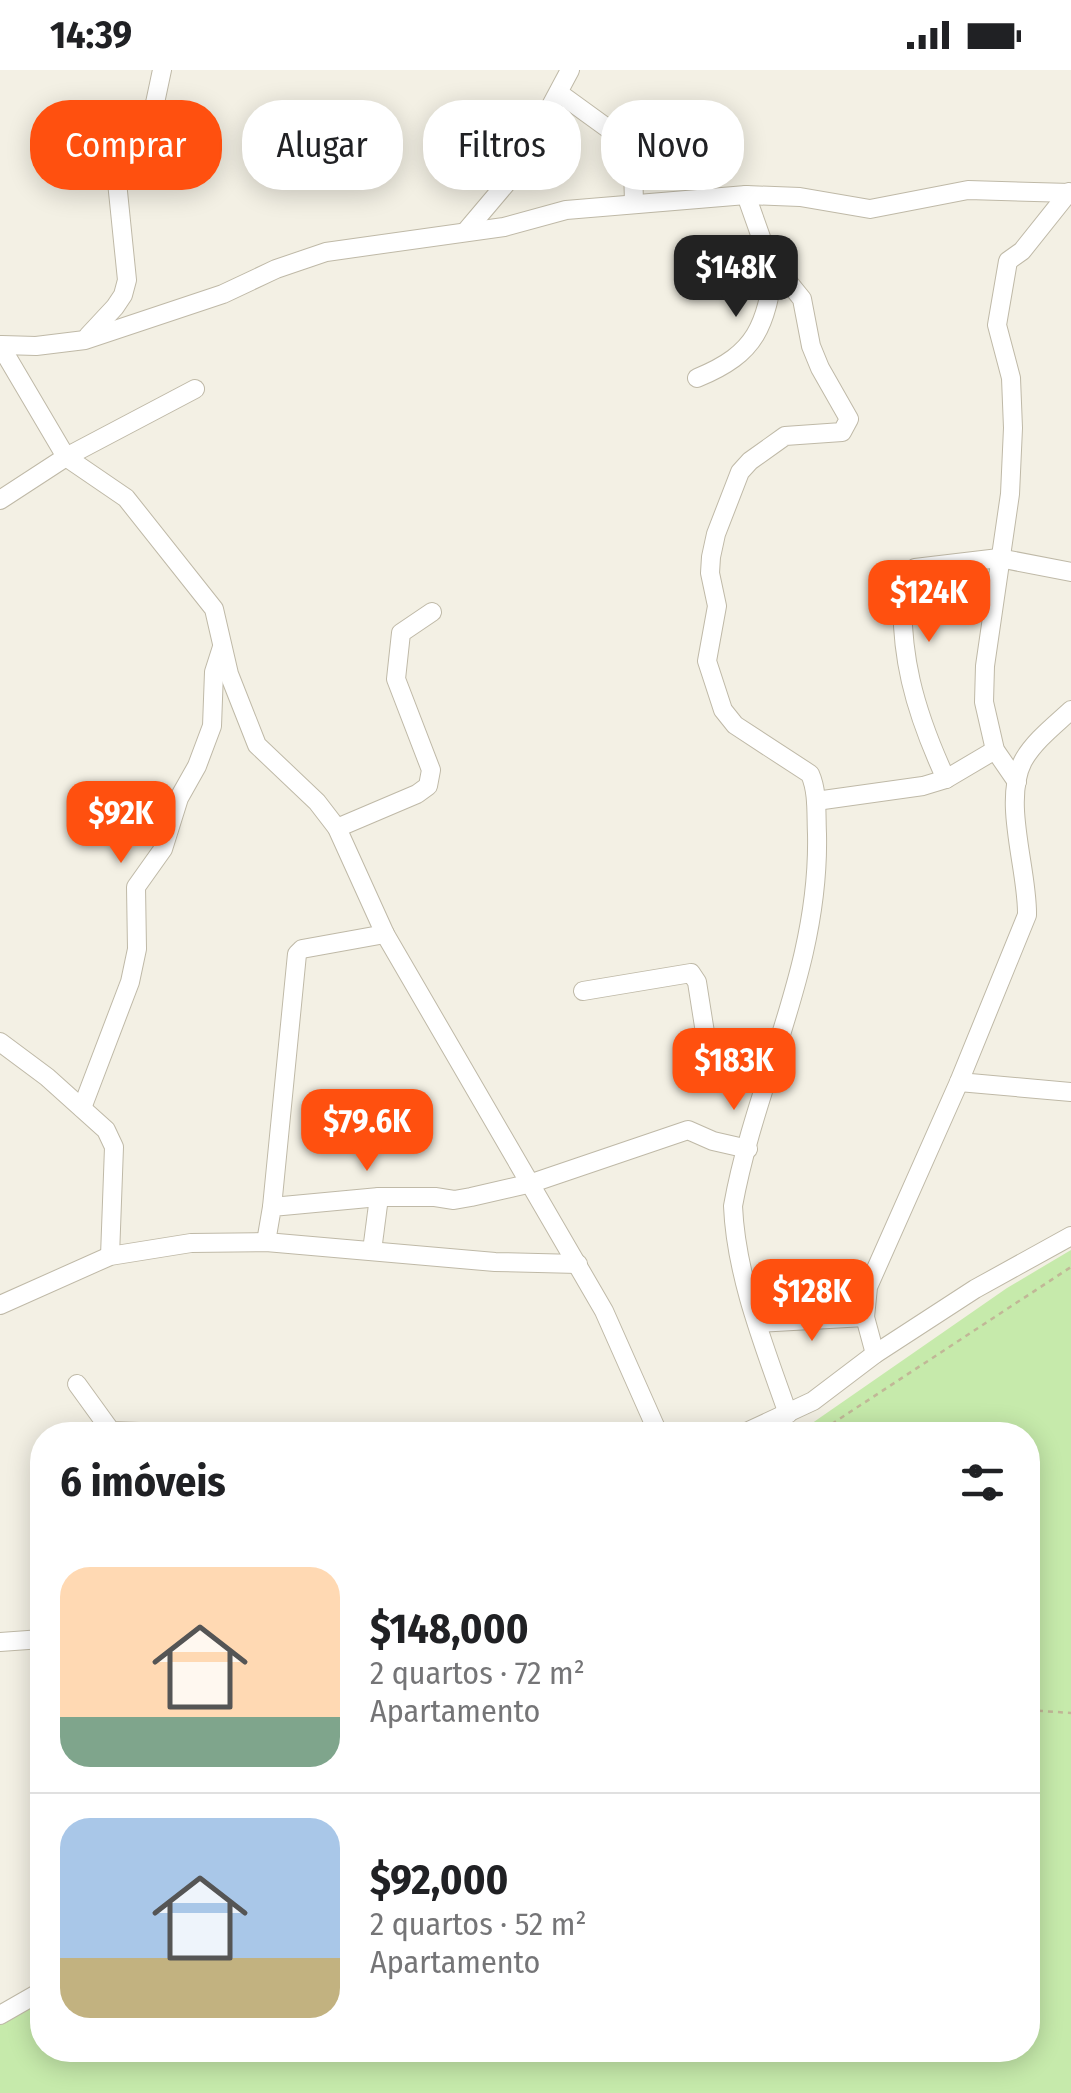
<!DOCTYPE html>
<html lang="pt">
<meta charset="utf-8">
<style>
:root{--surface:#fff;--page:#f2f2f2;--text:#202124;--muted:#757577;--line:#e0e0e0;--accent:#ff500f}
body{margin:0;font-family:"Fira Sans Condensed",sans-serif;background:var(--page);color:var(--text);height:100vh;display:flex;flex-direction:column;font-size:38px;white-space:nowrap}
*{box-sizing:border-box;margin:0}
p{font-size:32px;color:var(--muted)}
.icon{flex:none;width:55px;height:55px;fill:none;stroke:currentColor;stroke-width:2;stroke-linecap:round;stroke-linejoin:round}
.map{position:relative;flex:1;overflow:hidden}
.side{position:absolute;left:30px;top:1352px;width:1010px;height:640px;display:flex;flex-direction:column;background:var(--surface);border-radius:40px;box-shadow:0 5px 25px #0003}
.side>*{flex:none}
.hud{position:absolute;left:30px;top:30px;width:1012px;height:90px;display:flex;gap:20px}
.price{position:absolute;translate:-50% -85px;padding:0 22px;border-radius:20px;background:var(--accent);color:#fff;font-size:32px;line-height:65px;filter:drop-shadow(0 2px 5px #0008)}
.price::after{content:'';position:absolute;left:50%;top:60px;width:30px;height:22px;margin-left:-15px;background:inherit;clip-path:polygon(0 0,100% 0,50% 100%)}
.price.on{background:#222;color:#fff}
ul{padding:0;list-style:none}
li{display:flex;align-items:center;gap:30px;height:250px;padding:0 30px}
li+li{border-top:2px solid var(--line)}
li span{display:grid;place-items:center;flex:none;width:280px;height:200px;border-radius:30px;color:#555}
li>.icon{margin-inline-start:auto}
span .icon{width:120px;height:120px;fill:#fffc;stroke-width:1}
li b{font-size:42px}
h2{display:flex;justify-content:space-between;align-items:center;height:120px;padding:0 30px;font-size:42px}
.pill{padding:0 35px;border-radius:40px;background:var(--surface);box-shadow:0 5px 25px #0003;font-size:35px;line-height:90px}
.pill.on{background:var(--accent);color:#fff}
.status{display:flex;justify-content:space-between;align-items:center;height:70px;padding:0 50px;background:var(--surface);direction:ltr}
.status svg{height:28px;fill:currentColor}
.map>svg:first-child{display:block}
</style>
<div class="status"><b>14:39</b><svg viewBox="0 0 49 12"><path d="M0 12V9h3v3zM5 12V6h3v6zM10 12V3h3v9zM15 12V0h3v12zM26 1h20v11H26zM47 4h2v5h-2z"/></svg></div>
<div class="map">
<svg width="1071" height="2023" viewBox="0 0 1071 2023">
<rect width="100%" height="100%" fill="#f3f0e4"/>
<path fill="#c6eaab" d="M 1071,1180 L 1071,2023 L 0,2023 L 0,1955 L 42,1931 L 42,1980 L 1028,1980 L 1028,1365 L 795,1365 L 1007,1218 Z"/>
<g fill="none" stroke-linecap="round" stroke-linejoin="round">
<g stroke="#bfb9a7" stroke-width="20">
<g id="minor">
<path d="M 559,23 L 621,68 L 633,96 L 634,133"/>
<path d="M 746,125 L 768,187 L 802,229 L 811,276 L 820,298 L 849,349 L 842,362 L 785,366 L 750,391 L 740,402 L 716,464 L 711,487 L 710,503 L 717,536 L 707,591 L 723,640 L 735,655 L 810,704 C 818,722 816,744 817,764 C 820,898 756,1009 733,1136 C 736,1207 765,1278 788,1344"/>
<path d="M 466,161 L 515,103 L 570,0"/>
<path d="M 88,266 L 115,237 L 123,225 L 127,210 L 116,102 L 155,33 L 162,0"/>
<path d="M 0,275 L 66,387 L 126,428 L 214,539 L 229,604 L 257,675 L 317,732 L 337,758 L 385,864 L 604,1241 L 659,1365"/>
<path d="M 2,275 L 36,276 L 85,270 L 223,224 L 276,199 L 326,182 L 504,157 L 566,140 L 746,125 L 800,127 L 870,139 L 968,120 L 1071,123"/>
<path d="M 697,308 C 758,283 765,256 775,195"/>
<path d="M 0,430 L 66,387 L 195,319"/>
<path d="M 946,709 C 915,642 897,581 904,507 L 915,498 L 999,488 L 1071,502"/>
<path d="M 1017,712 L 995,680 L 984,632 L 985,596 L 1010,424 L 1013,358 L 1011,308 L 997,255 L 1008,191 L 1022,181 L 1069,122"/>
<path d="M 816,731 L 923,716 L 946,709 L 995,680"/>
<path d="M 337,758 L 417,724 L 428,716 L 431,700 L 396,609 L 401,563 L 432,542"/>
<path d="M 583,921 L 691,903 L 697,912 L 706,969 L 776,986"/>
<path d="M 0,972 L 47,1007 L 106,1060 L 114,1077 L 110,1186"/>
<path d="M 959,1012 L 1071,1022"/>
<path d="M 82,1038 L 130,912 L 137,879 L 136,817 L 163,779 L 179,728 L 197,696 L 212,656 L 214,602 L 222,577"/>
<path d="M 272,1137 L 297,884 L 302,879 L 385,864"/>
<path d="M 266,1172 L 272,1137 L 379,1127 L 435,1127 L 454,1130 L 471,1127 L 532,1113 L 688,1060 L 713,1071 L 748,1079"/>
<path d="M 372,1181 L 379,1127"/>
<path d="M 0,1235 L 110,1186 L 191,1173 L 266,1172 L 495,1192 L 578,1194"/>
<path d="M 757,1253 L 865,1247"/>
<path d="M 875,1284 L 865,1247 L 868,1217 L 959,1012 L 1027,845 C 1028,800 1002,732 1023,691 C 1034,671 1055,655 1071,640"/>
<path d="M 77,1314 L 111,1361 L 227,1365"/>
<path d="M 740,1365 L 813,1331 L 875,1284 L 975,1219 L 1071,1166"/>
<path d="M 0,1572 L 42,1569"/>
<path d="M 0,1945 L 42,1921"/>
</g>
</g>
<g stroke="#c1b797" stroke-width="2.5" stroke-dasharray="5 5" stroke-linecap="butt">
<path d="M 815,1365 L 1071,1197"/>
<path d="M 1028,1640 L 1071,1643"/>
</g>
<use href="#minor" stroke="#fff" stroke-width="18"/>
</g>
</svg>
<b class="price on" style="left:736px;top:250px">$148K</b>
<b class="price" style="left:929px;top:575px">$124K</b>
<b class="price" style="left:121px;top:796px">$92K</b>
<b class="price" style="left:734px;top:1043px">$183K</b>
<b class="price" style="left:367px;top:1104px">$79.6K</b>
<b class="price" style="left:812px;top:1274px">$128K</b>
<div class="hud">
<a class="pill on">Comprar</a>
<a class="pill">Alugar</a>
<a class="pill">Filtros</a>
<a class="pill">Novo</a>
</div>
<section class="side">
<h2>6 imóveis<svg class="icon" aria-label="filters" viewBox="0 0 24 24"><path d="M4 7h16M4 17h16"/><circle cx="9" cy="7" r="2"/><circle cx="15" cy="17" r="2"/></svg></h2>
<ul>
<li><span style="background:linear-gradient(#ffd9b3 75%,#7fa58c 0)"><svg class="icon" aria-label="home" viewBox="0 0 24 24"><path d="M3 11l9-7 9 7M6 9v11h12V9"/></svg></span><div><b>$148,000</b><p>2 quartos · 72 m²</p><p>Apartamento</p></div></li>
<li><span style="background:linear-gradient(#a9c7e8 70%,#c2b280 0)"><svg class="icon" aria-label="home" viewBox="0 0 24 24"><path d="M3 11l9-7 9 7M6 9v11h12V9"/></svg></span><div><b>$92,000</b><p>2 quartos · 52 m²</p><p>Apartamento</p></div></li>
</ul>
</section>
</div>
